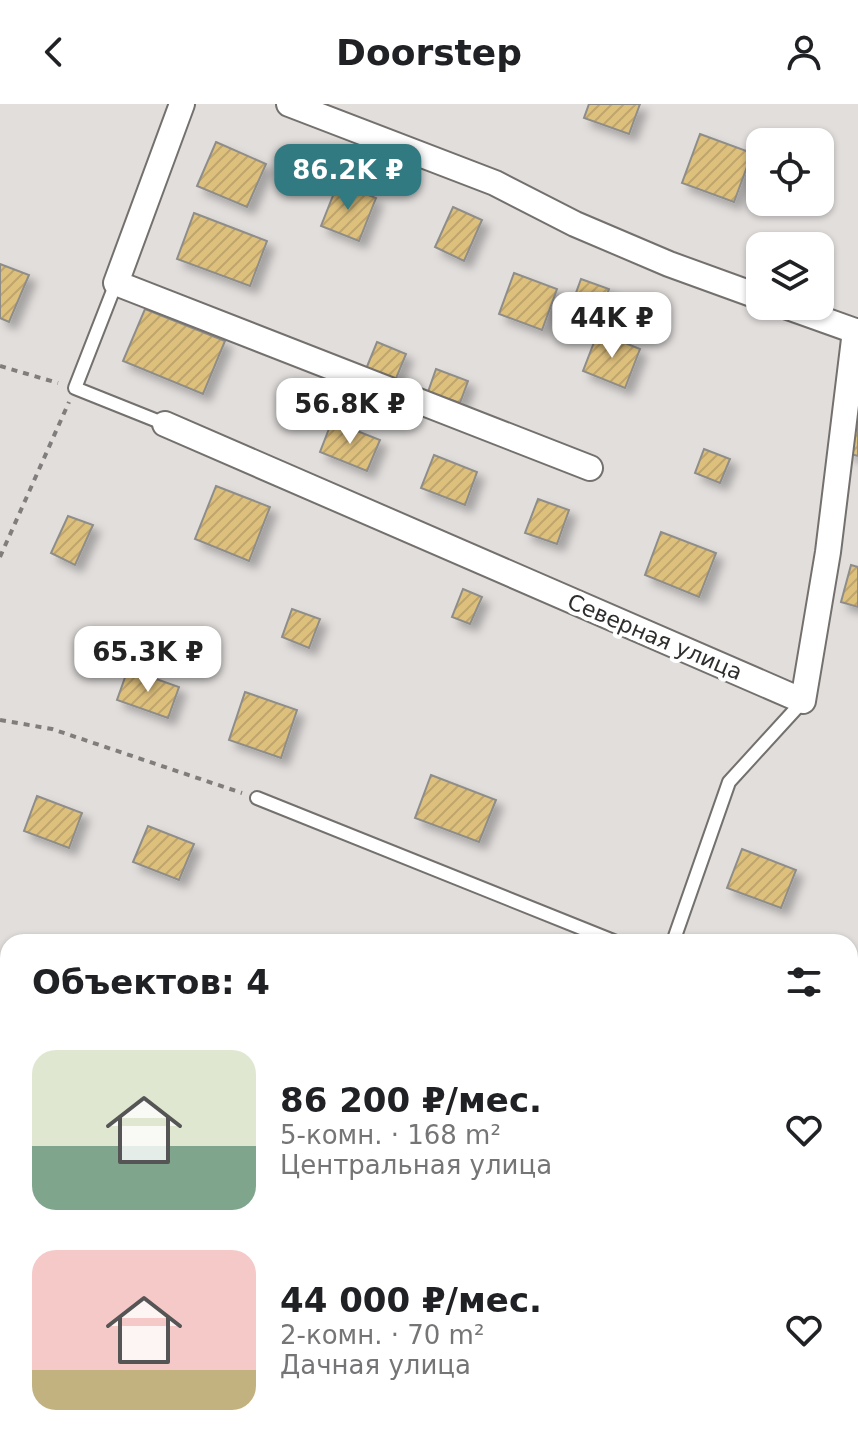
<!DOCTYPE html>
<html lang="ru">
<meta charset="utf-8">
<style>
:root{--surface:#fff;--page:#f6f6f6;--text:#202124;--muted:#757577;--accent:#327a82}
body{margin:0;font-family:"DejaVu Sans",sans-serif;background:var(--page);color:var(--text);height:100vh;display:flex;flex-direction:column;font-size:30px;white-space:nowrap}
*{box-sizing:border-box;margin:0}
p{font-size:26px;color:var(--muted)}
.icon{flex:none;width:44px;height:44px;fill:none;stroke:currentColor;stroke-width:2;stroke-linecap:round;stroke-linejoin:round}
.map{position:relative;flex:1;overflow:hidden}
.sheet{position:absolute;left:0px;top:830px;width:858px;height:514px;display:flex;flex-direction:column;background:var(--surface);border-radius:24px 24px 0 0;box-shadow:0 2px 6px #0004}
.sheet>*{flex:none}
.tools{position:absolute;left:746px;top:24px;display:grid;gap:16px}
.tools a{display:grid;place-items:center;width:88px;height:88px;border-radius:16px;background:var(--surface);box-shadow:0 2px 6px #0004;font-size:40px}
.price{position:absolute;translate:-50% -68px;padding:0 18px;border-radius:16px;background:#fff;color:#222;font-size:26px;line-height:52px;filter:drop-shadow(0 2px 4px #0008)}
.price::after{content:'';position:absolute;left:50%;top:48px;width:24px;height:18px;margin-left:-12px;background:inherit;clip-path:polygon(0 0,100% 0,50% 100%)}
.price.current{background:var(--accent);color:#fff}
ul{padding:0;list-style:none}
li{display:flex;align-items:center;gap:24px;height:200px;padding:0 32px}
li span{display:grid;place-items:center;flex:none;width:224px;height:160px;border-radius:24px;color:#555}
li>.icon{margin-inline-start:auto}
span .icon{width:96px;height:96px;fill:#fffc;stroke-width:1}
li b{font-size:34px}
h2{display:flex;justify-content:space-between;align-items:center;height:96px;padding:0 32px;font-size:34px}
header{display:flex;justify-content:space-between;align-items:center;height:104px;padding:0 32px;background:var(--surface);font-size:36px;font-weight:600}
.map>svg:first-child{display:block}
</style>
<header><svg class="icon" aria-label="back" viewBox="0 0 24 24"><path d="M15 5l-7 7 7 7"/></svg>Doorstep<svg class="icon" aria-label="person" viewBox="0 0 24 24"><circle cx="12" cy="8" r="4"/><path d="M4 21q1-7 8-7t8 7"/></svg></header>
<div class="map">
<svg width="858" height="1343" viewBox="0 0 858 1343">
<defs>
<pattern id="forest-firs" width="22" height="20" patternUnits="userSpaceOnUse" patternTransform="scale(2)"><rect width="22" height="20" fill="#eea5bc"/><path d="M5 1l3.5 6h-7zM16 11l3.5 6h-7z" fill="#c18799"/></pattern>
<pattern id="building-hatch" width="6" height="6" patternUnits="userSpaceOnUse" patternTransform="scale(2)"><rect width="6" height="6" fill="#dec07d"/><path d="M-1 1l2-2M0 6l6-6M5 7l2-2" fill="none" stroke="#bfa56c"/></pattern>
<filter id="shadow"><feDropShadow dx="7" dy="7" stdDeviation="4" flood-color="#0004"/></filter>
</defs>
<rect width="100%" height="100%" fill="#e1dedc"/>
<path fill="url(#forest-firs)" d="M 0,913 L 8,917 L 8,1336 L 323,1336 L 324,1343 L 0,1343 Z"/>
<g fill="url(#building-hatch)" stroke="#8e8d8a" stroke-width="2" filter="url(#shadow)">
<path d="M 589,0 L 640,0 L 629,30 L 584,14 Z"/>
<path d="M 700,30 L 752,49 L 734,98 L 682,79 Z"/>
<path d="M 216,38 L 266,60 L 247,103 L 197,82 Z"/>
<path d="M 338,79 L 376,94 L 359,137 L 321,122 Z"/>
<path d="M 453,103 L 482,116 L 464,157 L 435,143 Z"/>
<path d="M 194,109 L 267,137 L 250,182 L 177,155 Z"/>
<path d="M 0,160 L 29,171 L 9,218 L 0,214 Z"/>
<path d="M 514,169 L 557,185 L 542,226 L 499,210 Z"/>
<path d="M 581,175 L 609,185 L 600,210 L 572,200 Z"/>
<path d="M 145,205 L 225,237 L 203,290 L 123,257 Z"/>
<path d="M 598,228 L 640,245 L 625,284 L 583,267 Z"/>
<path d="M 377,238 L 406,250 L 395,277 L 366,265 Z"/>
<path d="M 436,265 L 468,277 L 460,299 L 428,288 Z"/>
<path d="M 332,317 L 380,336 L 367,367 L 320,348 Z"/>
<path d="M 857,318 L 858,319 L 858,352 L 847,349 Z"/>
<path d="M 704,345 L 730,355 L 720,379 L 695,369 Z"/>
<path d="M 434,351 L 477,368 L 465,401 L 421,384 Z"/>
<path d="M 216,382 L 270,403 L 249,457 L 195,435 Z"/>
<path d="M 538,395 L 569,406 L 557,440 L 525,429 Z"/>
<path d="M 68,412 L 93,421 L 75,461 L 51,449 Z"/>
<path d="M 661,428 L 716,449 L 699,493 L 645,471 Z"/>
<path d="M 851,461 L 858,463 L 858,503 L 841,498 Z"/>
<path d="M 463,485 L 482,493 L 470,520 L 452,513 Z"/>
<path d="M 292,505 L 320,515 L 309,544 L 282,533 Z"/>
<path d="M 128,565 L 179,583 L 168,614 L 117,596 Z"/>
<path d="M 245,588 L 297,606 L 281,654 L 229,636 Z"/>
<path d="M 431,671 L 496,696 L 479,738 L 415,714 Z"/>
<path d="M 37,692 L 82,709 L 69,744 L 24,727 Z"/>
<path d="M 148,722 L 194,740 L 179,776 L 133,758 Z"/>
<path d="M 742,745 L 796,766 L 781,804 L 727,784 Z"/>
</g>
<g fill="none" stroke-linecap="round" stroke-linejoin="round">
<g stroke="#73706e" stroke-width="16">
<g id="lane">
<path d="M 116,179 L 75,284 L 165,320"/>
<path d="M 257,694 L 616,838"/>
<path d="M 673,838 L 729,678 L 803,597"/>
</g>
</g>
<g stroke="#73706e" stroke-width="28">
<g id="street">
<path d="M 182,0 L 116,179 L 590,364"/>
<path d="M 289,0 L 495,79 L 575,120 L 669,160 L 760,193"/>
<path d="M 785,202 L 858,228"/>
<path d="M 165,320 L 803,597 L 828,448 L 855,227"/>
</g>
</g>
<g stroke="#807e7c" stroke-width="4" stroke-dasharray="6 6" stroke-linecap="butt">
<path d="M 0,262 L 58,279"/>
<path d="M 0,453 L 69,298"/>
<path d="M 0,616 L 52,625 L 242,689"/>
</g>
<use href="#lane" stroke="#fff" stroke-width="12"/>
<use href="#street" stroke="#fff" stroke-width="24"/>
</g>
<g text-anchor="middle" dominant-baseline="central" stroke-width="8" stroke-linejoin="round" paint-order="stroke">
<g font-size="22" fill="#2f2e2d" stroke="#fff">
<text transform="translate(655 533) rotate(23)">Северная улица</text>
</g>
</g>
</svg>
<div class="tools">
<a><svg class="icon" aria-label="locate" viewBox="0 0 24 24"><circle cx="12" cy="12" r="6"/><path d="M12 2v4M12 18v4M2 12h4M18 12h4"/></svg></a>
<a><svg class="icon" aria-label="layers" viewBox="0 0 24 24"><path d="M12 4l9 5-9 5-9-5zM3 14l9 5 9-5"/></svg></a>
</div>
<b class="price current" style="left:348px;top:108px">86.2K ₽</b>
<b class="price" style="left:612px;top:256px">44K ₽</b>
<b class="price" style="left:350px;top:342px">56.8K ₽</b>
<b class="price" style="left:148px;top:590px">65.3K ₽</b>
<section class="sheet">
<h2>Объектов: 4<svg class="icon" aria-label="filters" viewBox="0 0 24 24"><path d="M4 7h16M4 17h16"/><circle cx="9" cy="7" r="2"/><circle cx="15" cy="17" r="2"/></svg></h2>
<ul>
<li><span style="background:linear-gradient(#dfe7d0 60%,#7fa58c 0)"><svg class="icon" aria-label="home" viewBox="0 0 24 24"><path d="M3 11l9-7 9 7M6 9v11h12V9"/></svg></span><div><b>86 200 ₽/мес.</b><p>5-комн. · 168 m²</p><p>Центральная улица</p></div><svg class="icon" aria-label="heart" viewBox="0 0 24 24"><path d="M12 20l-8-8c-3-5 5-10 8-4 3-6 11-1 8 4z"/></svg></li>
<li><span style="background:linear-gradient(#f6c9c9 75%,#c2b280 0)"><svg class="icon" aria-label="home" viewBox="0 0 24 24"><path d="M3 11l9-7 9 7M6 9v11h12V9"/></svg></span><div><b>44 000 ₽/мес.</b><p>2-комн. · 70 m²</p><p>Дачная улица</p></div><svg class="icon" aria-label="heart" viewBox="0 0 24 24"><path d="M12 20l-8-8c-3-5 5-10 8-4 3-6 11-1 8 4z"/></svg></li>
</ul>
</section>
</div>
